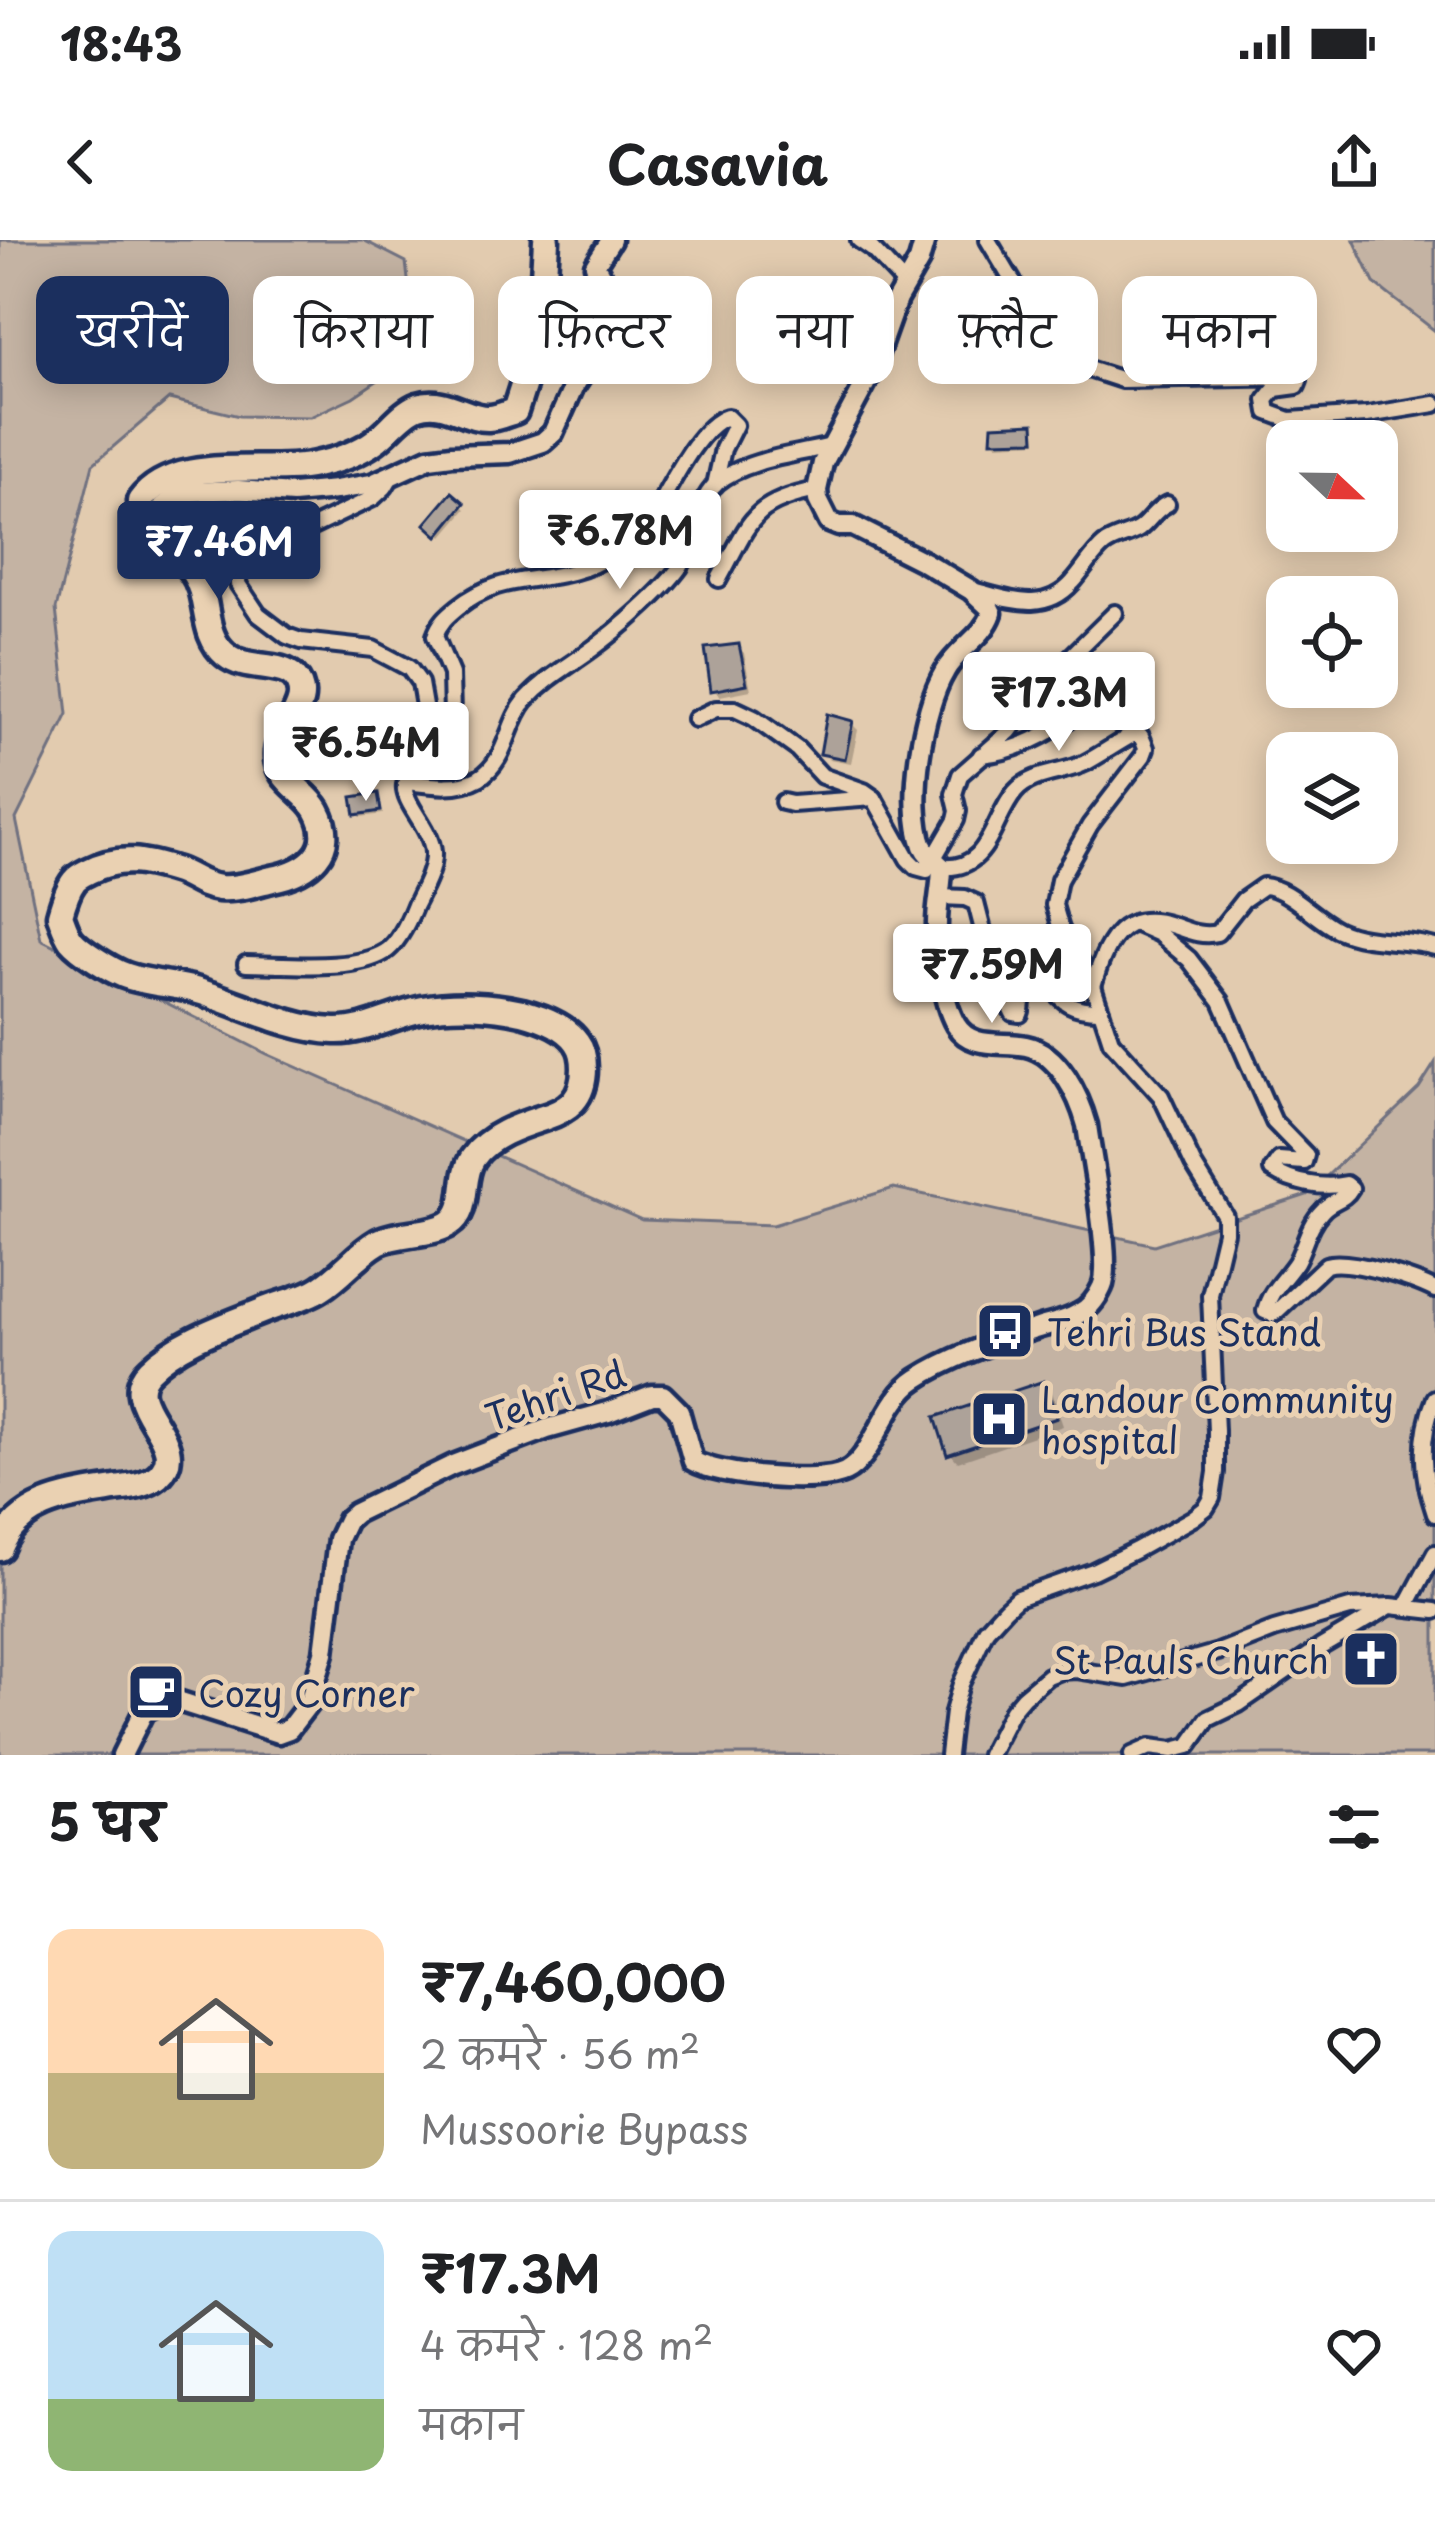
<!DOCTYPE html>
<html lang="hi">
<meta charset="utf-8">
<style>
:root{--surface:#fff;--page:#f6f6f6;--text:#202124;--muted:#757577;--line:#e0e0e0;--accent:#1b2f5e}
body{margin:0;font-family:"Playpen Sans","Playpen Sans Deva",sans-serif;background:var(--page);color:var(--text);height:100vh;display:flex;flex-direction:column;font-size:45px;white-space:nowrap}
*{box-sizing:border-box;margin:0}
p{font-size:39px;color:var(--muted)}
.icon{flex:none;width:66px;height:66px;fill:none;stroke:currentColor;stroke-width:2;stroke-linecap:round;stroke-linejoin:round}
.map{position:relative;height:1515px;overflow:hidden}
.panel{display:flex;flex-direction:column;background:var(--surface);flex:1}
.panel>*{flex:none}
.hud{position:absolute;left:36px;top:36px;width:1365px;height:108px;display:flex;gap:24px}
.needle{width:78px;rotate:112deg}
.buttons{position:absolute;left:1266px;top:180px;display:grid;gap:24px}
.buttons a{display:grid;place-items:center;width:132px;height:132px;border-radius:24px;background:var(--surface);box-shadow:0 6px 30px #0003;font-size:60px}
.price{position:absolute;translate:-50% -102px;padding:0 27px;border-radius:12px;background:#fff;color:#222;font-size:39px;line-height:78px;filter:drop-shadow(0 3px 6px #0008)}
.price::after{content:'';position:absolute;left:50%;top:72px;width:36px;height:27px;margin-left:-18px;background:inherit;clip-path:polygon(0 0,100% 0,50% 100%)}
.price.current{background:var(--accent);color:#fff}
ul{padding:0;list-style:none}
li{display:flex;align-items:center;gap:36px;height:300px;padding:0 48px}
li+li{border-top:3px solid var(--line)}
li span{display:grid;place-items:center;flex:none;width:336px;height:240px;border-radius:24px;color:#555}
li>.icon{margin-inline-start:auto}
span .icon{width:144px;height:144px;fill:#fffc;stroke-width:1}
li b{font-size:51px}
h2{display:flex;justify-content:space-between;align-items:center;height:144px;padding:0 48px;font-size:51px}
.chip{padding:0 42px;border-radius:24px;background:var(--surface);box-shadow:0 6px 30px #0003;font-size:42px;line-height:108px}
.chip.current{background:var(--accent);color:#fff}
.status{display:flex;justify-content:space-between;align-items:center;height:84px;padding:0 60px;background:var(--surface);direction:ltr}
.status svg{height:33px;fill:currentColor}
header{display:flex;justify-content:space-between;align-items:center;height:156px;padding:0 48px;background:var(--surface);font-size:54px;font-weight:700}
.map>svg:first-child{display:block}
</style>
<div class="status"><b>18:43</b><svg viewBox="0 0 49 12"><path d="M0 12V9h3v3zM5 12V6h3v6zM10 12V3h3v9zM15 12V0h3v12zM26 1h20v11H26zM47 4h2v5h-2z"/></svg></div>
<header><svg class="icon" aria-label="back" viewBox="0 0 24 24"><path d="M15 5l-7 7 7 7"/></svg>Casavia<svg class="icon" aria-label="share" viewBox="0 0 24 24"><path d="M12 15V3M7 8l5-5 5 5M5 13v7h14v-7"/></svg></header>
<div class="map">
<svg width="1435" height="1515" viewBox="0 0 1435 1515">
<rect width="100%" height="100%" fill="#e2cbaf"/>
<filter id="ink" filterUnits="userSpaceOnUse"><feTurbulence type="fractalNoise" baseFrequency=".00833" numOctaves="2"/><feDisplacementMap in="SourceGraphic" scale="24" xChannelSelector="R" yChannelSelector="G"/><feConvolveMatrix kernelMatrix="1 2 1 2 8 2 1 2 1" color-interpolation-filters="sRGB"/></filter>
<g filter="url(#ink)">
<g fill="#c4b3a3" stroke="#707180" stroke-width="3">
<path d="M 0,0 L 363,0 L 406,22 L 416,109 L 393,130 L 353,157 L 310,177 L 239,176 L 169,159 L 93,224 L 56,369 L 68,474 L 16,579 L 41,699 L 267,814 L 642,980 L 773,985 L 894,948 L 1154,1005 L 1307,955 L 1419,848 L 1435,823 L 1435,1515 L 0,1515 Z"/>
<path d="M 1354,0 L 1435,0 L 1435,91 L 1374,43 Z"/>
</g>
<g fill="#0003">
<path d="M 1033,186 L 1036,189 L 1037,202 L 997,204 L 994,200 Z"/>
<path d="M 452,257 L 466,269 L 443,296 L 429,284 Z"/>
<path d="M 738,407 L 744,413 L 751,450 L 720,456 L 714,450 Z"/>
<path d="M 852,484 L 858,490 L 851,523 L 829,519 L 823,513 Z"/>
<path d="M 377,557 L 383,574 L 361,577 L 358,574 Z"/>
<path d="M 1043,1144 L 1052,1152 L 1063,1186 L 958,1222 L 950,1213 Z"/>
</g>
<g fill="#ada299" stroke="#1b2f5e" stroke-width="3">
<path d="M 1034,183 L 1035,200 L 991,201 L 992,185 Z"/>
<path d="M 452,252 L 465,263 L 438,296 L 425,284 Z"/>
<path d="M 739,404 L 747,444 L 711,451 L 705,408 Z"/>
<path d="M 827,474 L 853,481 L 845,519 L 820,514 Z"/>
<path d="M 378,553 L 381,571 L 355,575 L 352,557 Z"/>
<path d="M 1044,1141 L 1057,1178 L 947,1215 L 935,1177 Z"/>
</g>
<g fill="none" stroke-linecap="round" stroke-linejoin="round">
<g stroke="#1b2f5e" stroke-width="22">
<g id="street">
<path d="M 859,0 L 872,9 L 905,44"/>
<path d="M 988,0 L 1052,107 L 1061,117 L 1076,125 L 1122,140 L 1294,137 L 1299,141 L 1297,146 L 1275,149 L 1266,160 L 1268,172 L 1290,180 L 1367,175 L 1435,164"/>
<path d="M 392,235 L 385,247 L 373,258 L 306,290 L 263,300 L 249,307 L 239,323 L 238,344 L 258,374 L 287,396 L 301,401 L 373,409 L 409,428 L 420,443 L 425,472 L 423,482 L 412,494"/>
<path d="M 719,339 C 750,283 749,263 817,250"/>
<path d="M 976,351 C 1011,360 1045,374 1073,342 C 1084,330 1092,315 1104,305 C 1115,297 1128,296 1139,289 C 1150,281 1154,270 1167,264"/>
<path d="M 695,479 L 716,469 L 735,469 L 754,478 L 797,509 L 822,536 L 864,551 L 874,558 L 908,619 L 916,627 L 927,630 L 956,580 L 958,571 L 954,554 L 960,535 L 1010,491 L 1047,440 L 1115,373"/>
<path d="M 981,515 C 1031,511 1074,476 1114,449"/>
<path d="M 406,542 C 429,545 458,550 479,538 C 508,520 506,484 526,460 C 546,438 569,426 592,409 C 617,391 662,352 680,327 C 697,301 693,265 717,243 C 743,220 798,214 831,206"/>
<path d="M 783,562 L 792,564 L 874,558"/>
<path d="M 942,627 C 990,631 992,579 1015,552 C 1032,532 1063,534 1085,523 C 1102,514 1117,503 1134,494 L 1141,496 L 1146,508 L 1143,516 L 1090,585 L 1059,640 L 1054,665 L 1061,689 L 1093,746 L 1111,801 L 1161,856 L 1193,924 L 1225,976 L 1225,992 L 1210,1055 L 1216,1191 L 1216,1232 L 1212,1258 L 1206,1268 L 1193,1278 L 1136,1310 L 1093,1331 L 1017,1358 L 1005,1369 L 986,1390 L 961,1444 L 953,1472 L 948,1515"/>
<path d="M 941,657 L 965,658 L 976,663 L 990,718 L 1007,738 L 1009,765 L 1013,773 L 1020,774 L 1021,771 L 1026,726 C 1059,745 1053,771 1101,770"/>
<path d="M 1134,683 L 1159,694 L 1189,719 L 1221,761 L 1274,882 L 1306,915 L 1304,922 L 1279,920 L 1272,930 C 1292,943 1323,949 1346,944 L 1351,948 C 1344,961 1331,960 1322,971 C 1308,985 1305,1006 1296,1022 C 1285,1039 1269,1051 1265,1071 L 1272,1074 L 1277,1071 L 1326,1025 C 1348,1018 1414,1039 1435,1050"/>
<path d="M 246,724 C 284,724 353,732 385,712 C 399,703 409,680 415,665 C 423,649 434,630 433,612 C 431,587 402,563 405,545 C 411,516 440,501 452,476 L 451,434 L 435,396 C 440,382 447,376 458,367 C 497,336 528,343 572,332 C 601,325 632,304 650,281 C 667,253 697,186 727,177 L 735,185 L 723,209 L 715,245"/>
<path d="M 1093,746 C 1105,706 1119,668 1171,685 C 1187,690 1200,697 1217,693 L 1243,660 L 1263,646 C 1288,647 1314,679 1338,690 C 1369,704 1403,698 1435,707"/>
<path d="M 1435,1158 C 1419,1197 1421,1234 1435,1274"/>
<path d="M 1406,1367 L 1435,1313"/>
<path d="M 989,1515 L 1012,1470 L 1023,1457 L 1048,1436 L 1061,1431 L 1076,1430 L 1127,1438 L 1218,1412 L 1274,1390 L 1350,1368 L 1391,1366 L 1435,1371"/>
<path d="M 1132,1515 L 1150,1507 L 1173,1510 L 1189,1506 L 1208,1479 L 1239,1464 L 1321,1407 L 1387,1368"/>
</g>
</g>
<g stroke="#1b2f5e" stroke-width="27">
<g id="secondary">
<path d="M 150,292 L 164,266 L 175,257 L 192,252 L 238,250 L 293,254 L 336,250 L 372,244 L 429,218 L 452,215 L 510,213 L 543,202 L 553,193 L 574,146 L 623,71 L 623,56 L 602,38 L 595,25 L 611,0"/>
<path d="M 122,1515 L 144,1471 L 164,1461 L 181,1462 L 278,1493 L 289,1489 L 309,1463 L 324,1413 L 338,1299 L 347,1280 L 355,1273 L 453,1225 L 547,1189 L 608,1172 L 652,1155 L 663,1155 L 679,1171 L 693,1221 C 718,1236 818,1245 845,1232 C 875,1217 884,1160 917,1139 C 952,1116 996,1102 1035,1089 C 1049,1084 1065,1082 1078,1074 C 1089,1069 1097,1058 1102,1047 C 1113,1024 1091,917 1087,885 C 1079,856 1059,813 1026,806 C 1002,801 971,810 956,785 C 942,761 936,711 937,683 C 937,664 942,646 942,627 C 935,621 927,615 923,606 C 907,564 922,469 945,431 C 957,409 984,397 992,373 L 989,367 L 971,350 L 924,322 L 853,286 L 839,286 L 829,282 L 818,260 L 817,250 L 823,223 L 870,135 L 897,59 L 919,21 L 925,0"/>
</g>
</g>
<g stroke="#1b2f5e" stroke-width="33">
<path id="highway" d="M 0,1308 C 19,1261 71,1256 115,1249 C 130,1247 146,1246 158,1236 C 195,1202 114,1164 150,1130 C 179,1101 225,1086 262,1071 C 281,1063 304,1059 321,1048 C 342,1035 357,1014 378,1002 C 398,992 431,995 449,984 C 471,970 459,939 473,918 C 488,896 518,886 543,878 C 569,870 584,858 584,828 C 584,819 583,810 577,802 C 566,786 541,777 522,772 C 492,765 454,763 423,769 C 393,775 365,792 335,791 C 288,789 240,763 195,750 C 173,744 144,743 124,735 C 111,730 80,711 71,700 C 66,693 63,683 60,675 C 63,664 67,650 74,641 C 78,636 83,634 89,631 C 120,615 145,621 177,631 C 192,636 201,646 219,648 C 236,650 256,643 272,639 C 308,632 339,610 317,570 C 305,549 275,540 278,512 C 280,488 316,461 294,437 C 280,422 245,431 226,415 C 200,394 211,357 193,332 C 175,307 139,296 140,261 C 175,213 265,236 315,225 C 335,221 359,213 375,201 C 389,191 402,172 418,166 C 446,157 465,179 489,178 C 498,178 507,173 515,171 L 541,90 L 546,0"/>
</g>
<use href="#street" stroke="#ead1b2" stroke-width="14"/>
<use href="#secondary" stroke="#ead1b2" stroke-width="18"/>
<use href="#highway" stroke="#ead1b2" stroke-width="24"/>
</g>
</g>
<defs>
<g id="bus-square" transform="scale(3)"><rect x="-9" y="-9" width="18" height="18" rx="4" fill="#1b2f5e" stroke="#ead1b2"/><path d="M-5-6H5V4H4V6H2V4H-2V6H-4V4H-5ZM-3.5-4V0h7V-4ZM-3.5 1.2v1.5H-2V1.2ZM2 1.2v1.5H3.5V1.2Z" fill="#fff"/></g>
<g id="hospital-square" transform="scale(3)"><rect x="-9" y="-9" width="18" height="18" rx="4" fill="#1b2f5e" stroke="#ead1b2"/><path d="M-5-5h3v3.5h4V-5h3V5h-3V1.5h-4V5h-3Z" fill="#fff"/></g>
<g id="church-square" transform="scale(3)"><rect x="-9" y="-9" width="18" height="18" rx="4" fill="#1b2f5e" stroke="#ead1b2"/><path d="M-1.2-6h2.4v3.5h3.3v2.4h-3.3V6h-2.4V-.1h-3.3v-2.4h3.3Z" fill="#fff"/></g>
<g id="cafe-square" transform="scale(3)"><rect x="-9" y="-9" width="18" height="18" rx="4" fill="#1b2f5e" stroke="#ead1b2"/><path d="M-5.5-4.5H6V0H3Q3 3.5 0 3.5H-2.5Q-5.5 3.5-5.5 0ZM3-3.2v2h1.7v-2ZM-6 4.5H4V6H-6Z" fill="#fff"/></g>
</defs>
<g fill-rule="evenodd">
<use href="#bus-square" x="1005" y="1091"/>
<use href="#hospital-square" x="999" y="1179"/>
<use href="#church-square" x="1371" y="1419"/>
<use href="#cafe-square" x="156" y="1452"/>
</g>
<g text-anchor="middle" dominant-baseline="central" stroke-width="10" stroke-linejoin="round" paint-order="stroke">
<g font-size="36" fill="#1b2f5e" stroke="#ead1b2" text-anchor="start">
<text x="1047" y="1091">Tehri Bus Stand</text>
<text x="1041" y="1158">Landour Community<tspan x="1041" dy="41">hospital</tspan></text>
<text x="1329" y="1419" text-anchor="end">St Pauls Church</text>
<text x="198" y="1452">Cozy Corner</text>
</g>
<g font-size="36" fill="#1b2f5e" stroke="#ead1b2">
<text transform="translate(555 1154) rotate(-19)">Tehri Rd</text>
</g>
</g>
</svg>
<div class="buttons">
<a><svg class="needle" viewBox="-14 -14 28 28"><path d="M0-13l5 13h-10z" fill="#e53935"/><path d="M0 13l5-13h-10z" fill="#757577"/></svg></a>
<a><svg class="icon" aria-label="locate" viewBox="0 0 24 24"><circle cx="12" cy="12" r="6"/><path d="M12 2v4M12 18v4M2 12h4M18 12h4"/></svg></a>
<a><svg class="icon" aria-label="layers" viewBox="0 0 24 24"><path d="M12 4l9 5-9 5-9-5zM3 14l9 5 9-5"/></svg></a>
</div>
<b class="price" style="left:620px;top:352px">₹6.78M</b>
<b class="price current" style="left:219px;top:363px">₹7.46M</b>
<b class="price" style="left:1059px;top:514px">₹17.3M</b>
<b class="price" style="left:366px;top:564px">₹6.54M</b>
<b class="price" style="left:992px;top:786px">₹7.59M</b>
<div class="hud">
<a class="chip current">खरीदें</a>
<a class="chip">किराया</a>
<a class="chip">फ़िल्टर</a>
<a class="chip">नया</a>
<a class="chip">फ़्लैट</a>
<a class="chip">मकान</a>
</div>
</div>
<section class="panel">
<h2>5 घर<svg class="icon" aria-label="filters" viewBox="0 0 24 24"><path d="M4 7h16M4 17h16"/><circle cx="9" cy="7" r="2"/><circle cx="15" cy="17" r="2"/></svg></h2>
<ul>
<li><span style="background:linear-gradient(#ffd9b3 60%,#c2b280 0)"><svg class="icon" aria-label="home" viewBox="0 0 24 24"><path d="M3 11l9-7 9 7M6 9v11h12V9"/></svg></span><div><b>₹7,460,000</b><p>2 कमरे · 56 m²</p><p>Mussoorie Bypass</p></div><svg class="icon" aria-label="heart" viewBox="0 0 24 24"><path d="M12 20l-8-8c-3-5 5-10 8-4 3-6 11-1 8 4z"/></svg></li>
<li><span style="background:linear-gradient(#bfe0f5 70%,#8fb573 0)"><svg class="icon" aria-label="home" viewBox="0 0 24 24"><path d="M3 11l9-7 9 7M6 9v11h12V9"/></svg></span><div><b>₹17.3M</b><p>4 कमरे · 128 m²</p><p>मकान</p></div><svg class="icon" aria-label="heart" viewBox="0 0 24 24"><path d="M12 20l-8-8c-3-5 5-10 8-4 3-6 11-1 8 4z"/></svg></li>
</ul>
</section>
